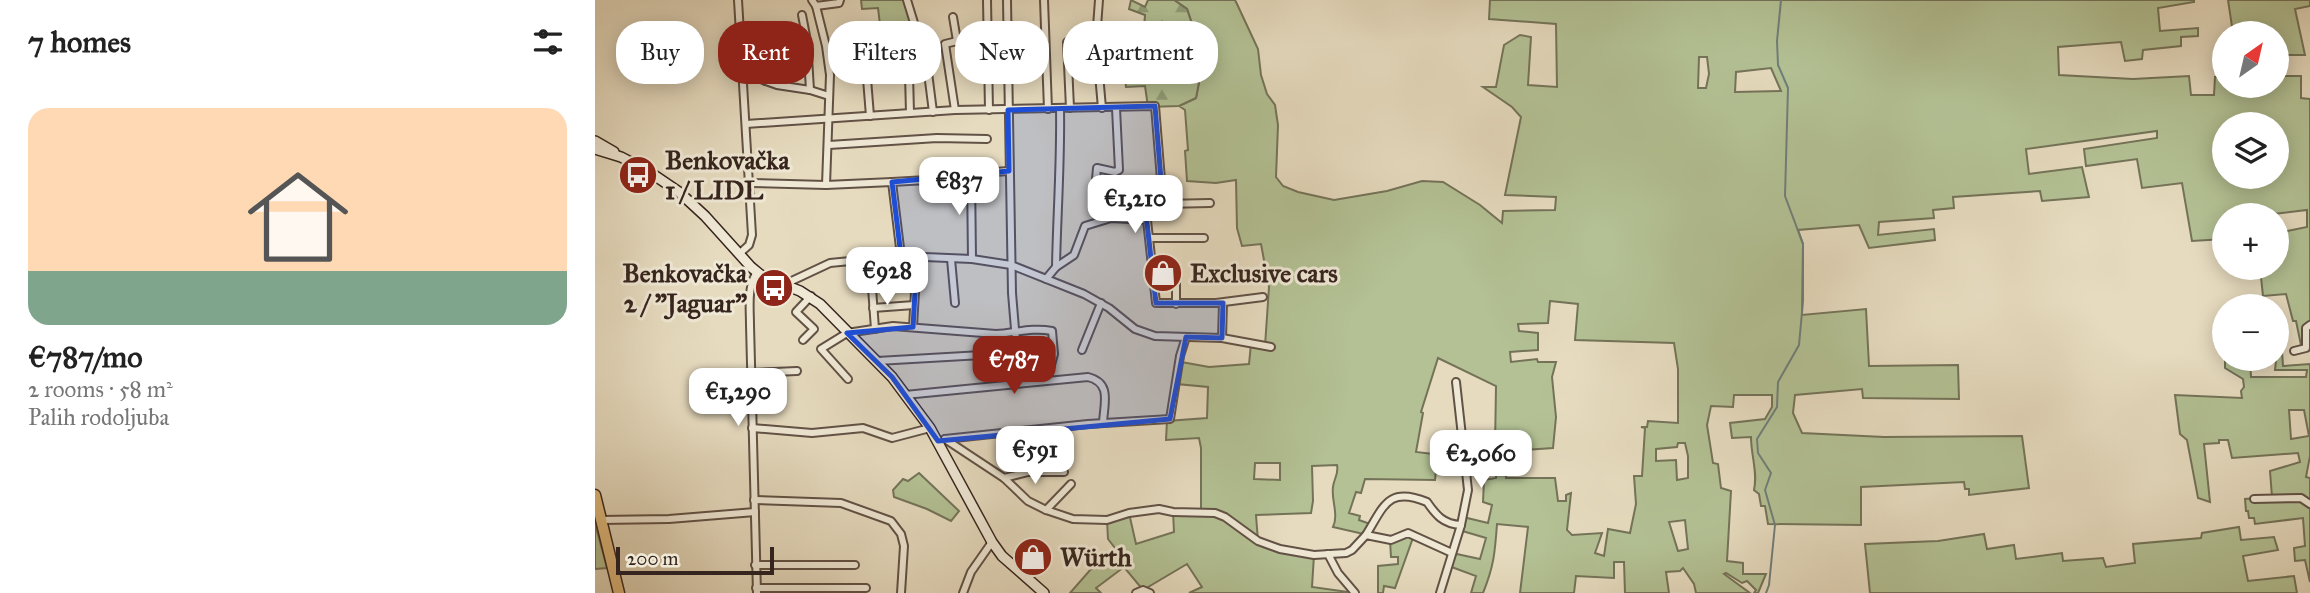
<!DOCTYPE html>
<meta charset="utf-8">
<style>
:root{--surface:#fff;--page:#f2f2f2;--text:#222;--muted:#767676;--line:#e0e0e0;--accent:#8f2418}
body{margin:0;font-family:"IM FELL Great Primer",serif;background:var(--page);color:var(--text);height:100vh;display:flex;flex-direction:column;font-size:26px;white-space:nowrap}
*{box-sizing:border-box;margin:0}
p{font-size:23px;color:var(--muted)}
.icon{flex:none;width:38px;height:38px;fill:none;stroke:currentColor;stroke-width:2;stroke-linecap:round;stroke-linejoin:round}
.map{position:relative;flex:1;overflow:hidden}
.panel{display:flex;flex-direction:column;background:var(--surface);width:595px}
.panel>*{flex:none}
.top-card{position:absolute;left:21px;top:21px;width:665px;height:63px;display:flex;gap:14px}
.needle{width:46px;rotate:34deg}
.controls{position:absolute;left:1617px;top:21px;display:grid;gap:14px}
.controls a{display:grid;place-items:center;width:77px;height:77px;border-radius:50%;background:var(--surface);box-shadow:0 4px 18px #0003;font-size:35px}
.scale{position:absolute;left:21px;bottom:18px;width:158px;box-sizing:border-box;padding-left:7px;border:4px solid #36251e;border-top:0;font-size:19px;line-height:24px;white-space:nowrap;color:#36251e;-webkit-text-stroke:5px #efe8d5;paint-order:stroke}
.price{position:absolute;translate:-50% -60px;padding:0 16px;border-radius:14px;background:#fff;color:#222;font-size:23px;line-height:46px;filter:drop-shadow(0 2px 4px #0008)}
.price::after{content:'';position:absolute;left:50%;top:42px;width:21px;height:16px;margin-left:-10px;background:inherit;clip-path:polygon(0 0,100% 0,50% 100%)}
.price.current{background:var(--accent);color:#fff}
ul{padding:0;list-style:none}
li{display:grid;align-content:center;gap:14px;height:371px;padding:0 28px}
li+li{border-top:2px solid var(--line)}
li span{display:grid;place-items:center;height:217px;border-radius:21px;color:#555}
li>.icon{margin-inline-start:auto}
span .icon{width:126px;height:126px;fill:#fffc;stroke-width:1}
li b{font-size:30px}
h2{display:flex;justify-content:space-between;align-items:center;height:84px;padding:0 28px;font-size:30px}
.tag{padding:0 24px;border-radius:28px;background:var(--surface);box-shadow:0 4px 18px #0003;font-size:24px;line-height:63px}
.tag.current{background:var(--accent);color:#fff}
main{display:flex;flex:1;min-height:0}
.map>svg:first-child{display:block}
</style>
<main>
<section class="panel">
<h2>7 homes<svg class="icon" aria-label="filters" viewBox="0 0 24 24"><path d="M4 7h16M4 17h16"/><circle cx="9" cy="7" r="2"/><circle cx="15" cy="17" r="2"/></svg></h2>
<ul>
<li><span style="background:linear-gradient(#ffd9b3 75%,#7fa58c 0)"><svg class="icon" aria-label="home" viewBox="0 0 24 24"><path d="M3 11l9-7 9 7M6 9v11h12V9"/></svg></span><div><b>€787/mo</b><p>2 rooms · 58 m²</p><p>Palih rodoljuba</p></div></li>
</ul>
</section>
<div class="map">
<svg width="1715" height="593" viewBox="0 0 1715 593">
<defs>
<pattern id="forest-firs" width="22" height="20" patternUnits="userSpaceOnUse" patternTransform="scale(1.75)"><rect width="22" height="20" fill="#b3c194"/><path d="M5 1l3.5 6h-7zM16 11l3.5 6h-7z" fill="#929d78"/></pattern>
</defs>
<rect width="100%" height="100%" fill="#e6dbbf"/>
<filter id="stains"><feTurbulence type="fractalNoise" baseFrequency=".00286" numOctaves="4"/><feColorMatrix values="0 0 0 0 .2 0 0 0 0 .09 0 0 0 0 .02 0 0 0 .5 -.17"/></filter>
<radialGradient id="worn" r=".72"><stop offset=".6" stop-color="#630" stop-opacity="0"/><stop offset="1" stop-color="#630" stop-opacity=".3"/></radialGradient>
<g fill="#b3c194" stroke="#747359" stroke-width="2" fill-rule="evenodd">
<path d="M 266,0 L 312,0 L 326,42 L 313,47 L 288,50 L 283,8 L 267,9 Z"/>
<path d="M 579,0 L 640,0 L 642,4 L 663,49 L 666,75 L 672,94 L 680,105 L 683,125 L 681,177 L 688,186 L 703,192 L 739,200 L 792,191 L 827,181 L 848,182 L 885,205 L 907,223 L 908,211 L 960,210 L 961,197 L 910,195 L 926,117 L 917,107 L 888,87 L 901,87 L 909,45 L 925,35 L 936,37 L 933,85 L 962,87 L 961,24 L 894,19 L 895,0 L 1599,0 L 1599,2 L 1563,8 L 1565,31 L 1603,28 L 1603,36 L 1586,37 L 1586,46 L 1548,50 L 1547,59 L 1530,61 L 1526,42 L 1463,47 L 1464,75 L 1538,79 L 1594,76 L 1596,95 L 1619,95 L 1620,77 L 1629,77 L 1629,86 L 1682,86 L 1682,76 L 1706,76 L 1706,98 L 1715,99 L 1715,343 L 1712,343 L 1707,350 L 1701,321 L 1698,321 L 1691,294 L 1668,296 L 1665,268 L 1682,268 L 1682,233 L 1712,227 L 1712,210 L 1671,215 L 1629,215 L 1629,239 L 1597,241 L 1587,183 L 1547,188 L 1542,159 L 1491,166 L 1489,149 L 1562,138 L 1562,131 L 1431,149 L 1434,174 L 1487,167 L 1494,197 L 1447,201 L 1445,191 L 1358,197 L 1359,208 L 1338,210 L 1339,218 L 1284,222 L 1283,235 L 1339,229 L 1340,240 L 1274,248 L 1264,225 L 1203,230 L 1208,244 L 1207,315 L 1271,309 L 1274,366 L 1363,365 L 1364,399 L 1268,398 L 1267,389 L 1200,395 L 1198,413 L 1207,433 L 1289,437 L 1427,436 L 1434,488 L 1374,495 L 1374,489 L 1370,489 L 1369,482 L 1266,487 L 1266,525 L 1173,524 L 1170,506 L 1166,506 L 1164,494 L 1159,490 C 1163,472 1156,456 1156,437 L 1137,438 L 1135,423 L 1170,419 L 1177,407 L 1177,395 L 1139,395 L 1138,407 L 1116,406 L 1112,425 L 1118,463 L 1123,464 L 1126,488 L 1136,491 L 1132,561 L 1148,563 L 1148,574 L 1171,574 L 1163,593 L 1159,593 L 1161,590 L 1152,581 L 1147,583 L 1131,573 L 1129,574 L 1155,593 L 1101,593 L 1099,584 L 1088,568 L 1085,571 L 1071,572 L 1074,593 L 1030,593 L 1029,562 L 1019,562 L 1019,578 L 981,576 L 979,593 L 925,593 L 933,527 L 902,524 C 900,552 899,566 888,593 L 876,593 L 881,576 L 854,566 L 857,553 L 885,559 L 891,538 L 864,530 L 868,517 L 893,523 L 897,505 L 888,502 L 889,480 L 901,478 L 903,447 L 900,447 L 901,386 L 843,358 L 826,412 L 828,413 L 821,452 L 871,458 L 872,470 L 841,471 L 840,480 L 770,479 L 766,493 L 761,492 L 754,513 L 765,516 L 764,520 L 778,525 L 777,534 L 795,538 L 819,535 L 800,588 L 789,586 L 788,593 L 783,593 L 783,566 L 803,564 L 803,557 L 796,557 L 795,540 L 738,527 C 744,514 736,500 738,487 C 739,478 744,474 742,465 L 717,466 L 718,501 L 716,513 L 661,515 L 663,541 L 719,555 L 717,587 L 760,593 L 594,593 L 607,587 L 592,564 L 548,590 L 529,567 L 501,588 L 506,593 L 475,593 L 496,569 L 523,552 L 513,539 L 512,520 L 534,513 L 541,544 L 579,532 L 578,512 L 606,512 L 606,448 L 604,438 L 571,440 L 572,421 L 612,418 L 613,387 L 582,384 L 586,362 L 614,367 L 654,364 L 656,344 L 670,346 L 674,287 L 666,244 L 647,246 L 642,228 L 641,180 L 621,183 L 592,181 L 590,151 L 593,150 L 590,110 L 584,106 L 601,98 L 606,72 L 617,64 L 616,53 L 599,30 L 592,9 ZM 1104,57 L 1112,57 L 1114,74 L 1111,88 L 1103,88 ZM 1176,68 L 1186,91 L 1140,92 L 1141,72 ZM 1629,124 L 1682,124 L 1682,177 L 1629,177 ZM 955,301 L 983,304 L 980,340 L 1079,343 L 1083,369 L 1083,423 L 1053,421 L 1052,427 L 1046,427 L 1050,428 L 1047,476 L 1039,476 L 1041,504 L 1035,533 L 1013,529 L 1009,556 L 1000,553 L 1007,533 L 977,535 L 972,530 L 976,493 L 971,495 L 971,501 L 963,501 L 960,478 L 911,478 L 913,451 L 958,448 L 961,417 L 957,377 L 961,362 L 943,362 L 942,359 L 916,362 L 915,352 L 943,350 L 943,333 L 924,331 L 923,324 L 953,323 ZM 1083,443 L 1090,443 L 1093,456 L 1093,478 L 1082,480 L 1081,460 L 1061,461 L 1061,449 L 1082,447 ZM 660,463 L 685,463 L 685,480 L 659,479 ZM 1090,520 L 1093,549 L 1083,551 L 1074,522 Z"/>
<path d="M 1633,0 L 1715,0 L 1715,6 L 1700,9 L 1710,55 L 1682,55 L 1682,33 L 1638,33 Z"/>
<path d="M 1682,351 L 1687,351 L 1688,366 L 1715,364 L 1715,456 L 1711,477 L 1715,478 L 1715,582 L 1710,560 L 1700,561 L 1699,548 L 1710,546 L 1708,518 L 1660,524 L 1659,518 L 1654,518 L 1653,511 L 1651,511 L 1650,499 L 1677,497 L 1675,471 L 1705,462 L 1703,453 L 1637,458 L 1633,440 L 1624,440 L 1624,443 L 1609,444 L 1615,502 L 1603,498 L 1592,440 L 1585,434 L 1580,395 L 1647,398 L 1646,391 L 1649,387 L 1648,379 L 1630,368 L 1630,359 L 1655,359 L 1656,377 L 1711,377 L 1712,370 L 1680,370 ZM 1694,410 L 1709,410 L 1714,436 L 1696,439 Z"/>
<path d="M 324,473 L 364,511 L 356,521 L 332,509 L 299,497 L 298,490 L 308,479 L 313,481 Z"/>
<path d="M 0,523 L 12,568 L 0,569 Z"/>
<path d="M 1644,527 L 1646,540 L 1679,537 L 1683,550 L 1648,556 L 1653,581 L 1699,576 L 1702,593 L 1275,593 L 1270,544 L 1343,541 L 1389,534 L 1392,549 L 1419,545 L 1421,559 L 1467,553 L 1468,561 L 1508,558 L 1511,567 L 1540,563 L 1538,544 L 1606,538 L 1607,533 Z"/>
</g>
<path fill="url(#forest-firs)" stroke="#747359" stroke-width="2" d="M 536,0 L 550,7 L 553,0 L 579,0 L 592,9 L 599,30 L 607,37 L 621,60 L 606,72 L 601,98 L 584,106 L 553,107 L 550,86 L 531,87 L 529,61 L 541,44 L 549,28 L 550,15 L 534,9 Z"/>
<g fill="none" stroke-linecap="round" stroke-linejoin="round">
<path stroke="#707e7a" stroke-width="2" d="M 1171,593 L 1174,585 L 1180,525 L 1170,490 L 1176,473 L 1163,453 L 1162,439 L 1182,407 L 1183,382 L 1204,345 L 1208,301 L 1208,244 L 1190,196 L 1193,88 L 1183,65 L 1182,41 L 1186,0"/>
<g stroke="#625246" stroke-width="10">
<g id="minor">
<path d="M 143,0 L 157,235 L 154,245 L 144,254"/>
<path d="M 217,0 L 221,6 L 244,3 L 245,0"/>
<path d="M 312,0 L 332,65 L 338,112"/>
<path d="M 392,0 L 394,110"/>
<path d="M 449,0 L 453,109"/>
<path d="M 504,0 L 501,40 L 507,108"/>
<path d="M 221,6 L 231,46 L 235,75 L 231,185"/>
<path d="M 207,15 L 212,41 L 215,90"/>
<path d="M 358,17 L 362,41 L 350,44 L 360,110"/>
<path d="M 268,29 L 275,116"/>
<path d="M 472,42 L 475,108"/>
<path d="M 308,48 L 314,74 L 315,113"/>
<path d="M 146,72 L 182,85 L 215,90 L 234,96"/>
<path d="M 170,81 L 175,68 L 174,40"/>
<path d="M 151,124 L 360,110 L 560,106 L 568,204 C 551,205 539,205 528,218"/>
<path d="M 234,145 L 342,138 L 392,139"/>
<path d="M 376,174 L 377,259"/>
<path d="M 501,179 L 502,168 L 520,172 L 524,170 L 521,108"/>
<path d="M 297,182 L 306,256"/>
<path d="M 156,183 L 231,185 L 297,182 L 332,180 L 354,175 L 414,171"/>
<path d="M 568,204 L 615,203"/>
<path d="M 555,238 L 609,238"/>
<path d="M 356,259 L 360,303"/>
<path d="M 461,267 C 462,214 466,162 465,109"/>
<path d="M 581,272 L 581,304"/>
<path d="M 451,279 L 461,267 L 479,255 L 490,226 L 516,218 L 552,220 L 561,303 L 621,303 L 668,297"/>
<path d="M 188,285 L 235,263 L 306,256 L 377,259 L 416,265 L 489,294 L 514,308 L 540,329 L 560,336 L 627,338 L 676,347"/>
<path d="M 278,308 L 319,305"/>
<path d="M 318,327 L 322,257"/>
<path d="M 280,329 L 277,288 L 319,285"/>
<path d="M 627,338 L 628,303"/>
<path d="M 208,340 L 219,329 L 201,312 L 216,296"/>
<path d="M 487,350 L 506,303"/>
<path d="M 1699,351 L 1711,348 L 1711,328 L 1715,325"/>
<path d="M 282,361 L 422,353 L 417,293 L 412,0"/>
<path d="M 156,373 L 202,371"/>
<path d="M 253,379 L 226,349 L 252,333 L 298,326 L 401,334 C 420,333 437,327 457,331 L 459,354 L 452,380"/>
<path d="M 310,395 L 493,377 C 517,383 509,403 508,423"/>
<path d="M 157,428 L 217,433 L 268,428 L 297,438 L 335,428"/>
<path d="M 350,439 L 409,478 L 433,501 L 451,510 L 478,519 L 512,520 L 534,513 L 564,509 L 578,512 L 620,513 L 630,517 L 663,541 L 685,549 L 719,555 L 751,553 L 757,550 L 771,535 L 796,540 L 813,533 L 857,553"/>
<path d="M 350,439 L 493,424 L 575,419 L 585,356 L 591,337"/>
<path d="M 409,478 L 433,472 L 469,472"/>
<path d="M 1659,499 L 1706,498 L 1715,504"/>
<path d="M 159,500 L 246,503 L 296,521 L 306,534 L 309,546 L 306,593"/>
<path d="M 451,510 L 476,484"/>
<path d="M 6,520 L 74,519 L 160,512"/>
<path d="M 771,535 C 789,506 793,486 832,502 C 841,515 848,524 866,525"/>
<path d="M 733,554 L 743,573 L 760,593"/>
<path d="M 160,565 L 260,565"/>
<path d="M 161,588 L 271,588"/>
<path d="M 162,593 L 155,325 C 155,307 152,287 162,272"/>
<path d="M 368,593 L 376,572 L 397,542"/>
<path d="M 541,593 L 548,590 L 555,593"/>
<path d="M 845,593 L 866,525 L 873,490 L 861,382"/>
</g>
</g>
<g stroke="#36251e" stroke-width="12">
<g id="secondary">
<path d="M 0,141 L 19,152"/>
<path d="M 0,149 L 26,157 L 53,171 L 84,192 L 110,216 L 156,267 L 167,276 L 205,291 L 225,304 L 297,377 L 335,428 L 397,542 L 407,556 L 449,593"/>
</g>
</g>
<g stroke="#36251e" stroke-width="13">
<path id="primary" d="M 0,495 L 24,593"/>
</g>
<use href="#minor" stroke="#efe8d5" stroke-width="6"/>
<use href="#secondary" stroke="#efe8d5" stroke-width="9"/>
<use href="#primary" stroke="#e3be80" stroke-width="10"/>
</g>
<path fill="#1d4ed8" fill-opacity="0.2" stroke="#1d4ed8" stroke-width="5" stroke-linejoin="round" d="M 560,106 L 568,204 L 550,205 L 561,303 L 628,303 L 627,338 L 591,337 L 575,419 L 343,441 L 297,377 L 252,333 L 318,327 L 322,257 L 306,256 L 297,182 L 414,171 L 413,110 Z"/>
<defs>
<g id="bus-disc" transform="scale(2.0125)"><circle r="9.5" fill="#8f2418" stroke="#efe8d5"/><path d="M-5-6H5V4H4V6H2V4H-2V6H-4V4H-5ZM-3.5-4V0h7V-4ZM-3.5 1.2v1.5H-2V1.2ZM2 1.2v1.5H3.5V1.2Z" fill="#fff"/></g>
<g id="shop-disc" transform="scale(2.0125)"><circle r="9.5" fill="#8f2418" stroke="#efe8d5"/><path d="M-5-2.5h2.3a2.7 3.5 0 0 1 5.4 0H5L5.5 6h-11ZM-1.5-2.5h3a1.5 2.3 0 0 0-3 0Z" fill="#fff"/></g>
</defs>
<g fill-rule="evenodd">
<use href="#bus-disc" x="43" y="175"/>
<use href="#shop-disc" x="568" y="273"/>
<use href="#bus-disc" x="179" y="288"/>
<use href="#shop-disc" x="438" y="557"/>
</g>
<g text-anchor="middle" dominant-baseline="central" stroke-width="6" stroke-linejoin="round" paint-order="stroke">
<g font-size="26" font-weight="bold" fill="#36251e" stroke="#efe8d5" text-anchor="start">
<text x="70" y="160">Benkovačka<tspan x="70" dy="30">1 / LIDL</tspan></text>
<text x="152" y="273" text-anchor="end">Benkovačka<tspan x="152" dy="30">2 / "Jaguar"</tspan></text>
<text x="595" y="273">Exclusive cars</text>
<text x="465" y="557">Würth</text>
</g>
</g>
<rect width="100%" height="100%" filter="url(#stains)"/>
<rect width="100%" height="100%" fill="url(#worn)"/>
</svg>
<div class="controls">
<a><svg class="needle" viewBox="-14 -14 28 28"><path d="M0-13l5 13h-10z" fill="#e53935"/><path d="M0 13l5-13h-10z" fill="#767676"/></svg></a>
<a><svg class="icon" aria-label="layers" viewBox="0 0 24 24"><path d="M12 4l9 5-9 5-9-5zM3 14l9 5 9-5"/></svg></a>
<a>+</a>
<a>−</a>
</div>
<div class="scale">200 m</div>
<b class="price" style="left:364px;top:217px">€837</b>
<b class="price" style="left:540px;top:235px">€1,210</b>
<b class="price" style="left:292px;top:307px">€928</b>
<b class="price current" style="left:419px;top:396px">€787</b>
<b class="price" style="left:143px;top:428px">€1,290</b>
<b class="price" style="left:440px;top:486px">€591</b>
<b class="price" style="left:886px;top:490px">€2,060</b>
<div class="top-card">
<a class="tag">Buy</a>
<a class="tag current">Rent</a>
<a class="tag">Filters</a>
<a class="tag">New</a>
<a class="tag">Apartment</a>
</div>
</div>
</main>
